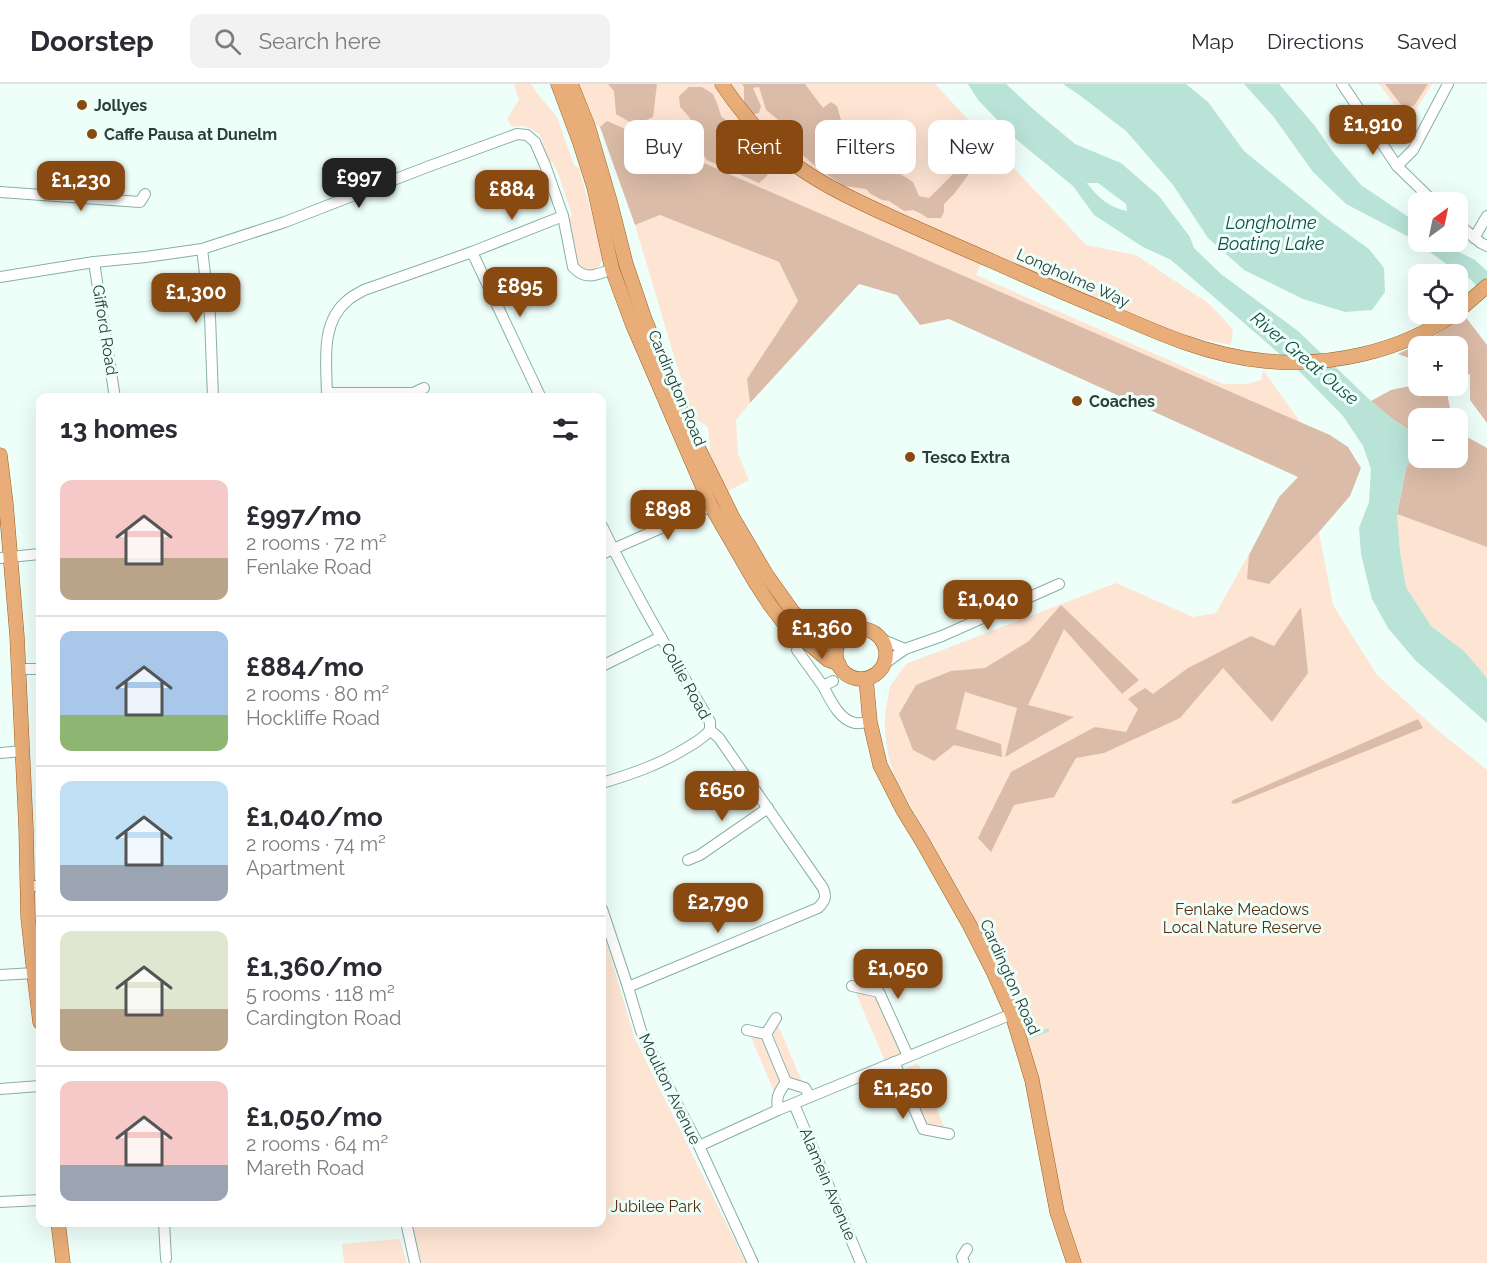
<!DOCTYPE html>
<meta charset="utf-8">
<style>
:root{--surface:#fff;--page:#f2f2f3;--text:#2b2b33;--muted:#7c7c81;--line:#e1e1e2;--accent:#894a12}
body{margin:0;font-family:Raleway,sans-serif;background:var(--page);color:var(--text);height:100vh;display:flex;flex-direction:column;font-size:22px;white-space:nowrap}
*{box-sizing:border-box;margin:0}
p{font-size:20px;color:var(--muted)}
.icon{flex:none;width:33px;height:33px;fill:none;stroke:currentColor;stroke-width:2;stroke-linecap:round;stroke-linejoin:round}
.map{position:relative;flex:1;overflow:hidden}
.sheet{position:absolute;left:36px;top:309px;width:570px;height:834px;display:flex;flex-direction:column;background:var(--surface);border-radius:12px;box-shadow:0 6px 24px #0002}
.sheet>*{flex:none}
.banner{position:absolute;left:624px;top:36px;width:570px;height:54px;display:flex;gap:12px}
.needle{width:39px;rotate:33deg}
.fabs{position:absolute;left:1408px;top:108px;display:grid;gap:12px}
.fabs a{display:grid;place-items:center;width:60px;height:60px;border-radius:12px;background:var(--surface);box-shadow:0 6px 24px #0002;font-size:30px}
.price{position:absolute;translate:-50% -51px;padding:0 14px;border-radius:12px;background:var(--accent);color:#fff;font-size:20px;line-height:39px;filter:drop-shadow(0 2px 3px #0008)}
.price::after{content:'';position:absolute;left:50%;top:36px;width:18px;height:14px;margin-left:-9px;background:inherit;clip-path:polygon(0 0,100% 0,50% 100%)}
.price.selected{background:#222;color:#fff}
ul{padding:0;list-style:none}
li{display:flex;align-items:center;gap:18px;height:150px;padding:0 24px}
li+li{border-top:2px solid var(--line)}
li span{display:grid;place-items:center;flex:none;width:168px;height:120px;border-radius:12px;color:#555}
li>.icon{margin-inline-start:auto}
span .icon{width:72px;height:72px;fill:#fffc;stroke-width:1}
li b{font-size:26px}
h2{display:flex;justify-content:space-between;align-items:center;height:72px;padding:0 24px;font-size:26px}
.pill{padding:0 21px;border-radius:12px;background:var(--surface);box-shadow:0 6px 24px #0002;font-size:21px;line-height:54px}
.pill.selected{background:var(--accent);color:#fff}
header{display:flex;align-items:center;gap:36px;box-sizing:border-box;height:84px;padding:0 30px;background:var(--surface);border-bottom:2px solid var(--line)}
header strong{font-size:28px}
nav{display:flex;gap:33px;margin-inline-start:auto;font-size:21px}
.search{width:420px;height:54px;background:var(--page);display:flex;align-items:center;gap:15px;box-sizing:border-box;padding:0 21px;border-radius:12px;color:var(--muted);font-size:22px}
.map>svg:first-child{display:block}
</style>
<header>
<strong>Doorstep</strong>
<div class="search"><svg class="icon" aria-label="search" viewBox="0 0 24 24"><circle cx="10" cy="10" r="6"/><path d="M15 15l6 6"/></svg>Search here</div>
<nav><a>Map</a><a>Directions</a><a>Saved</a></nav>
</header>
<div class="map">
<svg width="1487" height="1179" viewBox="0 0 1487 1179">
<rect width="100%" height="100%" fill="#eefffa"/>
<g fill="#fde4d3">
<path d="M 514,0 L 531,0 L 539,12 L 557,33 L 574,81 L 579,84 L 603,171 C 602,179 597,190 587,187 C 584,187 581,184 578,182 L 569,135 L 572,131 L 558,89 L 553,79 L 548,75 L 540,51 L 531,45 L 523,42 L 512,43 L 507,34 L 519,16 Z"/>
<path d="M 579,0 L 713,0 L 740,36 L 780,76 L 981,179 L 976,191 L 1223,300 L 1247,300 L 1261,296 L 1263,286 L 1311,353 L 605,42 L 600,43 L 596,40 Z"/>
<path d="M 727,0 L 935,0 L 1086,161 L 1136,171 L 1208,219 L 1233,245 L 1231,261 L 1191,253 L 1141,235 L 996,173 L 860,112 L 820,91 L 794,73 L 762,44 Z"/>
<path d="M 1379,0 L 1432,0 L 1408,39 Z"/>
<path d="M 660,131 L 779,178 L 798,217 L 747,295 L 750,319 L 736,336 L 738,370 L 749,396 L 726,408 L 710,369 L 708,343 L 692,332 L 635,141 Z"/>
<path d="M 1397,430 L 1487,463 L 1487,594 L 1464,567 L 1431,542 L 1406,503 L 1400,467 Z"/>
<path d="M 1319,448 L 1333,521 L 1377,591 L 1436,645 L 1487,686 L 1487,1179 L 1081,1179 L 1063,1123 L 1047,1035 L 1033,979 L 975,840 L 971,826 L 896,697 L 889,675 L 885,650 L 885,631 L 890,602 L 906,580 L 1116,499 L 1193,533 L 1216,529 L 1250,468 L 1269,500 Z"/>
<path d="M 602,844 L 635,955 L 746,1179 L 421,1179 L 411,1139 L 602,1138 Z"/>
<path d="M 855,907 L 878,915 L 901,965 L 900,971 L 885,977 Z"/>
<path d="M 777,939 L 803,1000 L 791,995 L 773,950 Z"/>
<path d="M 750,951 L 761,953 L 766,957 L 782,998 L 775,1010 Z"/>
<path d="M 918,979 L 945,1045 L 926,1042 L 902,986 Z"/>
<path d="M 400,1155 L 407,1179 L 344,1179 L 342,1160 Z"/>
</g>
<g fill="#dbbca8">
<path d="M 608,0 L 657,0 L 653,33 L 635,41 L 616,30 L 614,7 Z"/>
<path d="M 742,0 L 805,0 L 823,24 L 831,18 L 837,22 L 841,36 L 865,69 L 879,83 L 896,87 L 913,98 L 919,112 L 929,114 L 959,84 L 973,75 L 977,79 L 954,110 L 944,120 L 944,128 L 941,134 L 928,134 L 920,129 L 913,126 L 904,127 L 889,117 L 882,116 L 871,110 L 866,105 L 844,102 L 820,86 L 799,68 L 803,56 L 766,26 L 759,3 L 753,4 L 761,22 L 759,29 L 753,31 L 744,20 L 744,3 Z"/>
<path d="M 1385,0 L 1428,0 L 1414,22 L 1402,22 Z"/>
<path d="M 689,3 L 702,3 L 713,10 L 718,22 L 721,32 L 737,46 L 747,51 L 753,64 L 764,66 L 772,77 L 767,92 L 759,99 L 707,76 L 702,69 L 694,71 L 682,65 L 685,59 L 693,54 C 694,38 692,35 680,23 L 679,12 Z"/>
<path d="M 607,37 L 1330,351 L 1348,363 L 1361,384 L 1350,412 L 1319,448 L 1269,500 L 1247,495 L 1249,471 L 1279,413 L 1298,393 L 949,235 L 920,241 L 897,211 L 859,200 L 750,319 L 747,295 L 798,217 L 779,178 L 660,131 L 635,141 L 600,43 Z"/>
<path d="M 1464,231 L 1487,261 L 1487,339 L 1470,316 L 1470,290 L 1458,293 L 1458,262 L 1419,262 L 1419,273 L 1412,275 L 1398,270 L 1436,251 Z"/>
<path d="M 1419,300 L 1419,302 L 1433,302 L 1447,309 L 1452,334 L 1419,334 L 1419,374 L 1458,374 L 1458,348 L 1487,364 L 1487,463 L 1397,430 L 1406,384 L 1409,346 L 1390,333 L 1371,317 L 1391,306 Z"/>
<path d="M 1061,521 L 1139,596 L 1122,610 L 1064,545 L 1028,621 L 1074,633 L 1005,673 L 1017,624 L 965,608 L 956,645 L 1001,660 L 1002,673 L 954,661 L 934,677 L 913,666 L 899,630 L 916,601 L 951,587 L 985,584 L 1029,557 Z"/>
<path d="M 1301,523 L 1308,589 L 1272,638 L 1223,584 L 1180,634 L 1104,669 L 1076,674 L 1054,713 L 1014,721 L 991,768 L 978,754 L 1011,688 L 1095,643 L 1126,648 L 1138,625 L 1128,615 L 1145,604 L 1153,610 L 1188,584 L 1251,552 L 1274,562 Z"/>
<path d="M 1418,635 L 1423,644 L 1235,720 L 1231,719 L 1233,716 Z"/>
</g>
<g fill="#bae3d8" fill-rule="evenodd">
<path d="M 968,0 L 1006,0 L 1033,25 L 1075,60 L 1121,79 L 1159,112 L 1190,153 L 1194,164 L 1221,190 L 1298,247 L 1371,317 L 1390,333 L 1409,346 L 1418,368 L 1406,384 L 1397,430 L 1400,467 L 1406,503 L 1431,542 L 1464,567 L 1487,594 L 1487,639 L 1415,576 L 1388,544 L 1372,515 L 1361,470 L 1359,444 L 1369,418 L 1371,385 L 1363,362 L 1343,332 L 1297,285 L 1171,176 L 1143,163 L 1094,131 L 1073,102 L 1018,57 L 978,16 ZM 1087,99 L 1098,99 L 1126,120 L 1127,127 C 1110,124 1097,113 1087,99 Z"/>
<path d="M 1063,0 L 1186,0 L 1208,18 L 1244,67 L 1326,134 L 1369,165 L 1384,184 L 1385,208 L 1372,226 L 1345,228 L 1303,215 L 1244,186 L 1208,154 L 1173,101 L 1126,47 L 1082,13 Z"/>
<path d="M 1244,0 L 1279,0 L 1315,42 L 1333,68 L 1361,101 L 1419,140 L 1419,158 L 1444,158 L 1455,166 L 1475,176 L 1487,187 L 1487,212 L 1470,195 L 1449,182 L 1411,154 L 1346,120 L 1313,88 L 1273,32 Z"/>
</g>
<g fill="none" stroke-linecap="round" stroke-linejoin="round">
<path stroke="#bae3d8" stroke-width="3" d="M 1028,954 L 1048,946"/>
<g stroke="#87b0a6" stroke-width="12">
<g id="minor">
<path d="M 1342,0 L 1397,82 L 1434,118"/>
<path d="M 1397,82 L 1413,66 L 1448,0"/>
<path d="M 0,108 L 140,118 L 145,110"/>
<path d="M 1458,140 L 1481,159 L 1487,162"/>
<path d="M 1474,154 L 1487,132"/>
<path d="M 202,165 L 210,232 L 213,314"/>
<path d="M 472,168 L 541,314"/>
<path d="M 94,178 L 115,314"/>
<path d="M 0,193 L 94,178 L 146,173 L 202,165 L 285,138 L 427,83 L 517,50 L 527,51 L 535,58 L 545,81 L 563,132 L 573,183 C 586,197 596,191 612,185"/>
<path d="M 327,309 L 413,309 L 424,304"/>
<path d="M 327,314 C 327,281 319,239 348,216 C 352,212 359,209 364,206 L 472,168 L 563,132"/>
<path d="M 602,442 C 634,509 673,574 710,638 L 710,646 L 719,654 L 823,804 C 827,813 825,817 818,824 L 628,903"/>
<path d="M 602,470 L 711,422"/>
<path d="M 0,474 L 40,470"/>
<path d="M 881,555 L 905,565 L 884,580"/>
<path d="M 905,565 L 942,552 L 1059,500"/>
<path d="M 797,566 L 823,602"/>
<path d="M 602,582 L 661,553"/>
<path d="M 19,585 L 40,585"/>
<path d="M 833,597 L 823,602 C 830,615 839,636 855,639 C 859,640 865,638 870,638"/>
<path d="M 0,669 L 23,667"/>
<path d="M 602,699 C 632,690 661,680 688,663 C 696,658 704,654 710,646"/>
<path d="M 688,776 L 700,771 L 768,724"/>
<path d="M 27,802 L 40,802"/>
<path d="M 602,825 L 628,903 L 641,947 L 679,1024 L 699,1062 L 753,1179"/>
<path d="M 0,891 L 34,889"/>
<path d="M 852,902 L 879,908 L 908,972"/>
<path d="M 747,946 L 766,950 L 786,998"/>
<path d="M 766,950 L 776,934"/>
<path d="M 894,978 L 923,1045 L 949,1050"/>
<path d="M 0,1005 L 40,1002"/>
<path d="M 794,1020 L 861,1179"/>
<path d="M 778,1026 C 776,1012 778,1010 786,998 L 805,1004 L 810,1013"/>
<path d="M 699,1062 L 778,1026 L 1012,930"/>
<path d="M 0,1118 L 40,1116"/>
<path d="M 164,1138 L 166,1175"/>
<path d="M 406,1138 L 415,1179"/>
<path d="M 964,1179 L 962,1173 L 967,1165"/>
</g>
</g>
<g stroke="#9c6327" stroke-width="15">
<g id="major">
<path d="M 558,0 L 580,59 L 594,103 L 612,185 L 632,239 L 711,422 L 755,498 L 770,521 L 783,538 L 828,576 L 839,580"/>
<path d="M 571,0 L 588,42 L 610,117 L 626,180 L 644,233 L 688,343 L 733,434 L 766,490 L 793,528 L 812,544 L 826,551 L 843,553"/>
<path d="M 722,0 C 743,31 768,60 798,83 C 828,104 861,119 894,134 C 927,149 960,163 994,178 C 1032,195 1071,212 1110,228 C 1160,250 1210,272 1265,277 C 1329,283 1401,268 1454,230"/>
<path d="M 1458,227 L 1487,202"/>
<path d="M 0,371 L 6,420 L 17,552 L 26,744 L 28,833 L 34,889 L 40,938"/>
<circle cx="861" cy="570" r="25"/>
<path d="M 866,595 L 870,638 L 880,681 L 903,726 L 922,757 L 969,840 L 993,887 L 1012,930 L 1032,996 L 1057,1128 L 1074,1179"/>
<path d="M 58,1138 L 63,1179"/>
</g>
</g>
<use href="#minor" stroke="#fff" stroke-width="10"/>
<use href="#major" stroke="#e8ad78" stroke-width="14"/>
</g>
<g fill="#894a12" stroke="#eefffa" stroke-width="2">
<circle cx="82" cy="21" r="6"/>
<circle cx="92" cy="50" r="6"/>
<circle cx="1077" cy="317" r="6"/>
<circle cx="910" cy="373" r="6"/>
</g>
<g text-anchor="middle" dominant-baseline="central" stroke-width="6" stroke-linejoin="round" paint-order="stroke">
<g font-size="16" font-weight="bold" fill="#2c3e39" stroke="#eefffa" text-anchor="start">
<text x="94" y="21">Jollyes</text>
<text x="104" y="50">Caffe Pausa at Dunelm</text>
<text x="1089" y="317">Coaches</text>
<text x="922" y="373">Tesco Extra</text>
</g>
<g font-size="16" fill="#2c3e39" stroke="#eefffa">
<text transform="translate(1073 194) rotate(24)">Longholme Way</text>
<text transform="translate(105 246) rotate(81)">Gifford Road</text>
<text transform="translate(677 304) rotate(67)">Cardington Road</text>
<text transform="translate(686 597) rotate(61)">Collie Road</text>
<text transform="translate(1010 893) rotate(66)">Cardington Road</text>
<text transform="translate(670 1005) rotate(64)">Moulton Avenue</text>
<text transform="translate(828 1100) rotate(67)">Alamein Avenue</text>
</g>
<g font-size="16" fill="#59300e" stroke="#eefffa">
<text x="1242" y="825">Fenlake Meadows<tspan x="1242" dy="18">Local Nature Reserve</tspan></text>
<text x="656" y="1122">Jubilee Park</text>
</g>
<g font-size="18" font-style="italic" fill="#154d43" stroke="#eefffa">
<text x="1271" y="138">Longholme<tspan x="1271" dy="21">Boating Lake</tspan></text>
<text transform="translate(1305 274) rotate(40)">River Great Ouse</text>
</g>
</g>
</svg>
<div class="fabs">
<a><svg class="needle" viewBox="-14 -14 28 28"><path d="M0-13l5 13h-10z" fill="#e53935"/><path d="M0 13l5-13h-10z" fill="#7c7c81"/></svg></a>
<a><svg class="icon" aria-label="locate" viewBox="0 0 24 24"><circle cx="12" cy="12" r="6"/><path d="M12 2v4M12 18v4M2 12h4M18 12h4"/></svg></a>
<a>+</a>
<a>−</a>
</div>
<b class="price" style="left:1373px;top:72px">£1,910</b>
<b class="price selected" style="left:359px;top:125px">£997</b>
<b class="price" style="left:81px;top:128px">£1,230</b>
<b class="price" style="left:512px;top:137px">£884</b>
<b class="price" style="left:520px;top:234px">£895</b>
<b class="price" style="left:196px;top:240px">£1,300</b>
<b class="price" style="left:668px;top:457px">£898</b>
<b class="price" style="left:988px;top:547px">£1,040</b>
<b class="price" style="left:822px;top:576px">£1,360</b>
<b class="price" style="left:722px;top:738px">£650</b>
<b class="price" style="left:718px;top:850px">£2,790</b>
<b class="price" style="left:898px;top:916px">£1,050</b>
<b class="price" style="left:903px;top:1036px">£1,250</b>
<div class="banner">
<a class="pill">Buy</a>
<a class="pill selected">Rent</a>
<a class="pill">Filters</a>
<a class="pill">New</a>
</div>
<section class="sheet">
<h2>13 homes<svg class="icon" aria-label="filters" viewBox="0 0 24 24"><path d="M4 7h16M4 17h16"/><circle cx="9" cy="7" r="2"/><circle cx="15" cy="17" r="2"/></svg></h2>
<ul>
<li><span style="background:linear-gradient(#f6c9c9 65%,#b9a48a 0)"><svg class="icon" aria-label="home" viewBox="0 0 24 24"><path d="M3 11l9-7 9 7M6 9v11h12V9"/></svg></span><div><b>£997/mo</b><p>2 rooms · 72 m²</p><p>Fenlake Road</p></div></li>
<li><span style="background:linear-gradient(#a9c7e8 70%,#8fb573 0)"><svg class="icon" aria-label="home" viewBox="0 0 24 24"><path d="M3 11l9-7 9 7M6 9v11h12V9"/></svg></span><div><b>£884/mo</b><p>2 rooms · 80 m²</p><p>Hockliffe Road</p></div></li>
<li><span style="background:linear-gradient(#bfe0f5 70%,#9aa5b1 0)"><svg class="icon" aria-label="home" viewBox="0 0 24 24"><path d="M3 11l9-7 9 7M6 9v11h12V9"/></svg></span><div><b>£1,040/mo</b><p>2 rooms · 74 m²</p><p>Apartment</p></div></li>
<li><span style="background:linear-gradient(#dfe7d0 65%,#b9a48a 0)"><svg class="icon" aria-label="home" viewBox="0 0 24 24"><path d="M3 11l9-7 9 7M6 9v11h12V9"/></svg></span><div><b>£1,360/mo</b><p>5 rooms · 118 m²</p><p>Cardington Road</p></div></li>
<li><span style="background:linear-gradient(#f6c9c9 70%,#9aa5b1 0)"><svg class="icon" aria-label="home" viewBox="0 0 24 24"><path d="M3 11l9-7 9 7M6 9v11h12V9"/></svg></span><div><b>£1,050/mo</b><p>2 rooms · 64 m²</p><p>Mareth Road</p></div></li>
</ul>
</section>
</div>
